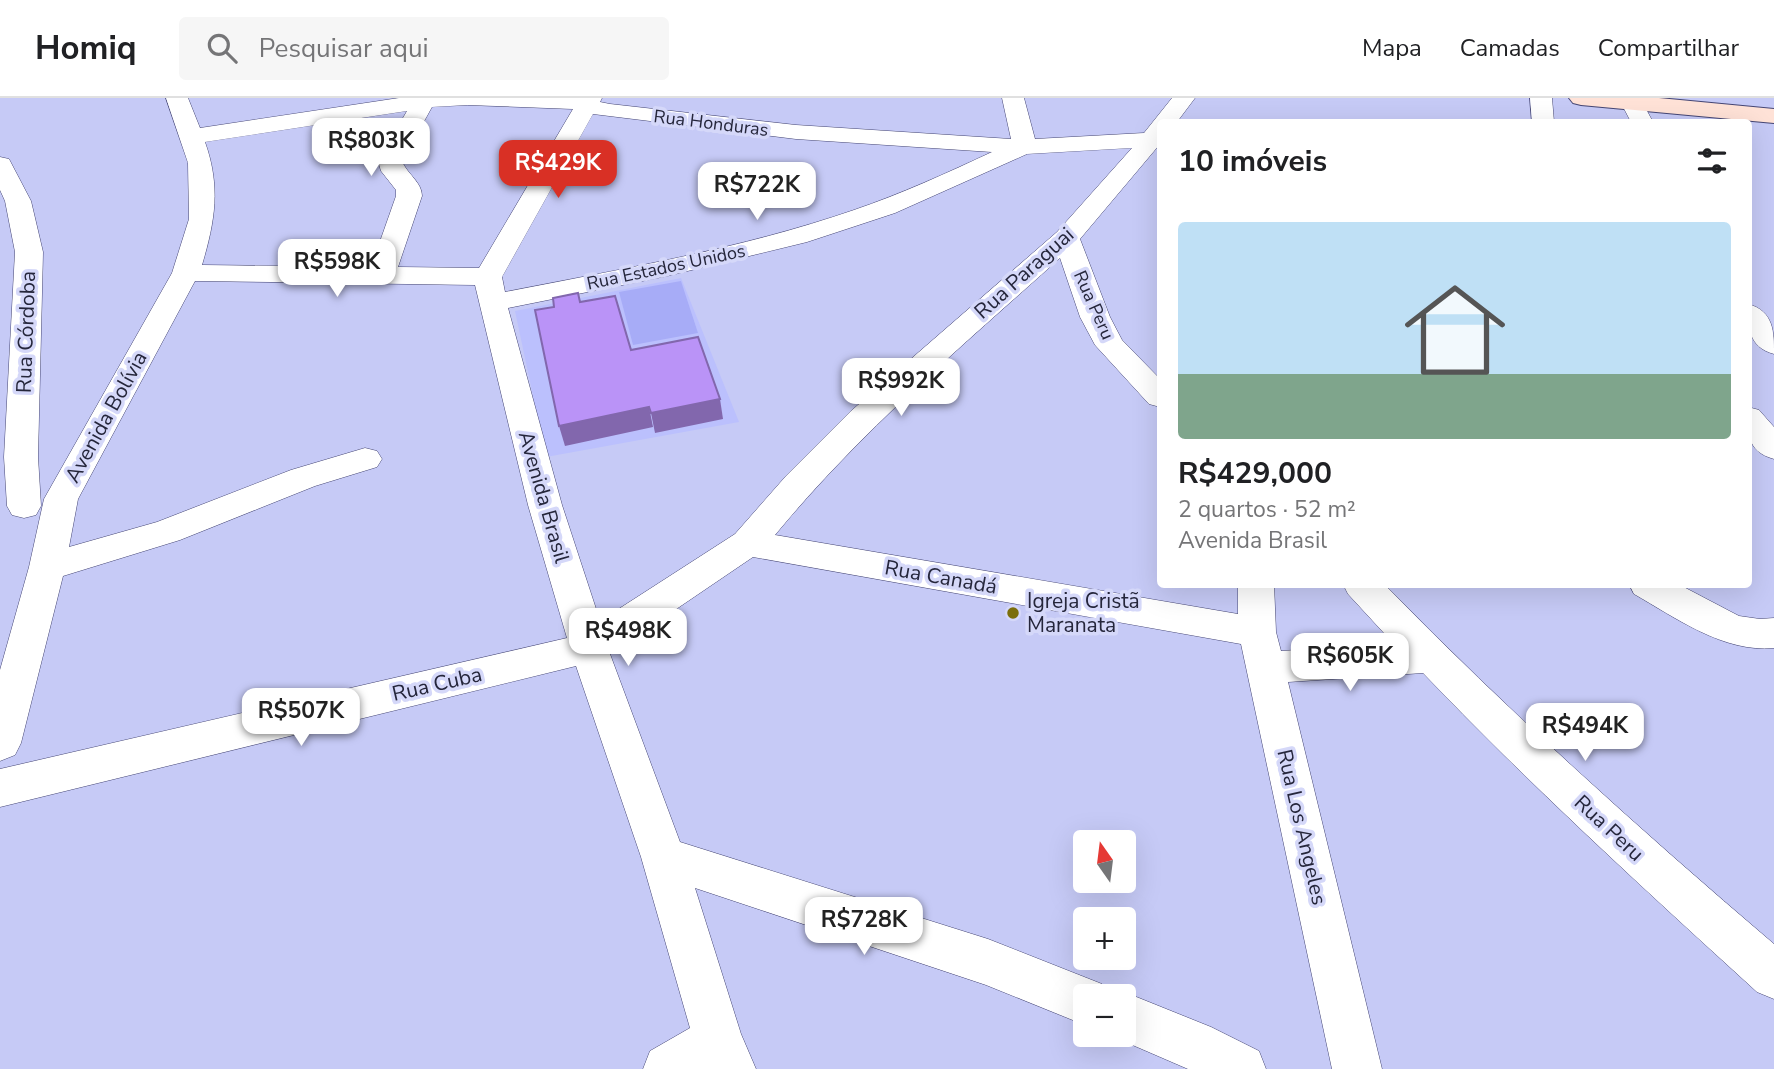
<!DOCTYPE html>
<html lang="pt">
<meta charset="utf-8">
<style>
:root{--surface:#fff;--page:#f6f6f6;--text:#202124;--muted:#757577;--line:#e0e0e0;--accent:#d93025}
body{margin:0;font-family:"Nunito Sans",sans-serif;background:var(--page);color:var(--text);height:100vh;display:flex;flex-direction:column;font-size:26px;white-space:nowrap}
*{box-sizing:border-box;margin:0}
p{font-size:23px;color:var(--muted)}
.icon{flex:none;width:38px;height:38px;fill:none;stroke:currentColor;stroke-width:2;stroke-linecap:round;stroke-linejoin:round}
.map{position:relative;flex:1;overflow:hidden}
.drawer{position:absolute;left:1157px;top:21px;width:595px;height:469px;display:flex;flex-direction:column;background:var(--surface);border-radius:7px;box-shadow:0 7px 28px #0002}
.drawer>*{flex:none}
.needle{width:46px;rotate:346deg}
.fabs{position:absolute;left:1073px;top:732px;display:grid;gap:14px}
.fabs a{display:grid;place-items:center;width:63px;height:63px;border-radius:7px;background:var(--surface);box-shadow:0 7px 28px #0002;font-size:35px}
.price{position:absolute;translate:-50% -60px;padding:0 16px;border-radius:14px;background:#fff;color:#222;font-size:23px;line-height:46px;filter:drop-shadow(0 2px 4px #0008)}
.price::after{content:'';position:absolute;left:50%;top:42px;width:21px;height:16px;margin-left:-10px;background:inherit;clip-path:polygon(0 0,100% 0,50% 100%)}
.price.on{background:var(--accent);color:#fff}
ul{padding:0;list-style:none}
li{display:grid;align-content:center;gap:14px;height:371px;padding:0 21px}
li span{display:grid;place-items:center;height:217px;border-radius:7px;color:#555}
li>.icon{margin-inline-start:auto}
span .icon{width:126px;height:126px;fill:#fffc;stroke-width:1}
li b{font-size:30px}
h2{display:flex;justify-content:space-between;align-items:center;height:84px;padding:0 21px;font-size:30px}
header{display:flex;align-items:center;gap:42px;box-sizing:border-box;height:98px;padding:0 35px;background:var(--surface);border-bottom:2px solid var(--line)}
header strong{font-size:33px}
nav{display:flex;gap:38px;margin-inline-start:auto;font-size:24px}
.search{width:490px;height:63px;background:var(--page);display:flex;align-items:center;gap:18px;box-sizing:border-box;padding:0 24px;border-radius:7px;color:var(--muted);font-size:26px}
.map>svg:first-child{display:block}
</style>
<header>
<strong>Homiq</strong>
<div class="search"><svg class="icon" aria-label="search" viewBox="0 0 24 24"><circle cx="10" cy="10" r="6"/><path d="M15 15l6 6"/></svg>Pesquisar aqui</div>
<nav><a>Mapa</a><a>Camadas</a><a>Compartilhar</a></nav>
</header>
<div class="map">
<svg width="1774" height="971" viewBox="0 0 1774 971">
<rect width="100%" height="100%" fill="#c6caf6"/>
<path fill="#bbc0fd" d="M 681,180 L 739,324 L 546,359 L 515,213 Z"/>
<path fill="#a7acf7" d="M 681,183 L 698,235 L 633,247 L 619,194 Z"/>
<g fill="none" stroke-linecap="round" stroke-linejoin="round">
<g stroke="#454674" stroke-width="1">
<g id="minor">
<path d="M 166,0 L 188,0 L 200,30 L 399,0 L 602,0 L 600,4 L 610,6 L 796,27 L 1011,41 L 1002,0 L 1024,0 L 1035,41 L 1144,35 L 1172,0 L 1195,0 L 1177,24 L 1160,24 L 1160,46 L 1080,141 L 1110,219 L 1122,242 L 1160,281 L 1160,309 L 1149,306 L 1095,247 L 1080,219 L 1060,160 C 961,249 860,334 775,437 L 1238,516 L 1238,486 L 1274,486 L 1276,534 L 1281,553 L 1394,546 L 1348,496 L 1343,486 L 1384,486 C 1508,613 1639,731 1774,846 L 1774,901 L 1757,894 C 1643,790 1529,686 1423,575 L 1288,584 L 1382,971 L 1332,971 L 1241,546 L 753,459 L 610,556 L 680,744 L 988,841 L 1102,886 L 1107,898 L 1085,898 L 1085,927 L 986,887 L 695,790 L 741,936 L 756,971 L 643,971 L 650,953 L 690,930 L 641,759 L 576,568 L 0,709 L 0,671 L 567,540 L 528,407 L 475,187 L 195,183 L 78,401 L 69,449 L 157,424 L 291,372 L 365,350 L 377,353 L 382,361 L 377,369 L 315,388 L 180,442 L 63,478 L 21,645 L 15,657 L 0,663 L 0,572 L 29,469 L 44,401 L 172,175 L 189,121 L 188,65 ZM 468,7 L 573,11 L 479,170 L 398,169 L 422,98 C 422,84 407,76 402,63 L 432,9 ZM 407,13 L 378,63 L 381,73 L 396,92 L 396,98 L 371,169 L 202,167 C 215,123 221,89 205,44 ZM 593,16 L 796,41 L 992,54 C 947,75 901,96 854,112 C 741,151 622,171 505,194 L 502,179 ZM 1132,50 L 1057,134 L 851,313 L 786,378 L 735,436 L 600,523 L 562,407 L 508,210 L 667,178 L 807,144 L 895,115 L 1027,56 Z"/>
<path d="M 1530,0 L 1552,0 L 1554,24 L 1532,24 Z"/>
<path d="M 1624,0 L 1640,0 L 1653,24 L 1631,24 L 1621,5 Z"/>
<path d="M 0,59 L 9,61 L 31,103 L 43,154 L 38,359 L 41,408 L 36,417 L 24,420 L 12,417 L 7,408 L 4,359 L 15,154 L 5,103 L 0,92 Z"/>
<path d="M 1748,206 C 1774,213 1774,234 1774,256 C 1748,249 1748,229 1748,206 Z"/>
<path d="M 1748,309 L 1759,312 L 1774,329 L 1774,361 C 1745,353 1748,333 1748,309 Z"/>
<path d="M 1629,486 L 1678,486 L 1739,518 L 1760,521 L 1774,520 L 1774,550 C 1724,555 1676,520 1634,496 Z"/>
<path d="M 1124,894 L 1211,929 L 1259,953 L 1266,971 L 1188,971 L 1107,936 L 1124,936 L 1124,898 L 1116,898 Z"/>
</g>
</g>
<g stroke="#454674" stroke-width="2">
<path id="secondary" d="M 1569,0 L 1659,0 L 1774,11 L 1774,25 L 1581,7 L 1573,5 Z"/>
</g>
<use href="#minor" fill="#fff" fill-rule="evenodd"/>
<use href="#secondary" fill="#ffe2d7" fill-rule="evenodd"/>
</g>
<g fill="#8267ad">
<path d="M 720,301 L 723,321 L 655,335 L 651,315 Z"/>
<path d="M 649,309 L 653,329 L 565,348 L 559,328 Z"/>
</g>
<path fill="#ba93f7" stroke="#8267ad" stroke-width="2" d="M 578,195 L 580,204 L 615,198 L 631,252 L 698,239 L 720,301 L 651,315 L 649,309 L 559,328 L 535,212 L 554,209 L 553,200 Z"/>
<circle fill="#7b6e0a" stroke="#d5d8f9" stroke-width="2.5" cx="1013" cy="515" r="7"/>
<g text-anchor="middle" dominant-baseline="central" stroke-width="7" stroke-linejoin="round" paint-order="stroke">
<g font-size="18" fill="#25263b" stroke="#d5d8f9">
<text transform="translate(711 25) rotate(7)">Rua Honduras</text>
<text transform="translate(666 169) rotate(-12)">Rua Estados Unidos</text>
<text transform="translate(1094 207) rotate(66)">Rua Peru</text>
</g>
<g font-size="21" fill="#25263b" stroke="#d5d8f9">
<text transform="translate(1024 175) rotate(-42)">Rua Paraguai</text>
<text transform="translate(26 234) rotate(-88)">Rua Córdoba</text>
<text transform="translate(106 319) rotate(-61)">Avenida Bolívia</text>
<text transform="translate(544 399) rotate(74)">Avenida Brasil</text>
<text transform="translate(941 479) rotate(10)">Rua Canadá</text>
<text transform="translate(437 586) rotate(-13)">Rua Cuba</text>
<text transform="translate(1302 729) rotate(77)">Rua Los Angeles</text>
<text transform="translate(1609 730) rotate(43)">Rua Peru</text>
</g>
<g font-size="21" fill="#25263b" stroke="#d5d8f9" text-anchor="start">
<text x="1027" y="503">Igreja Cristã<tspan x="1027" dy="24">Maranata</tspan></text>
</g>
</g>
</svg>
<div class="fabs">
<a><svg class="needle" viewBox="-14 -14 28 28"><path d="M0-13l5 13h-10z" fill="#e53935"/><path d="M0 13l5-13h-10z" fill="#757577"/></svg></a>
<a>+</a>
<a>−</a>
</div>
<b class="price" style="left:371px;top:80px">R$803K</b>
<b class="price on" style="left:558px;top:102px">R$429K</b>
<b class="price" style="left:757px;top:124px">R$722K</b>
<b class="price" style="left:337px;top:201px">R$598K</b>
<b class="price" style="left:901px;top:320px">R$992K</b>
<b class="price" style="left:628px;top:570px">R$498K</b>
<b class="price" style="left:1350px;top:595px">R$605K</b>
<b class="price" style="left:301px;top:650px">R$507K</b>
<b class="price" style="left:1585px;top:665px">R$494K</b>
<b class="price" style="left:864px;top:859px">R$728K</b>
<section class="drawer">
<h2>10 imóveis<svg class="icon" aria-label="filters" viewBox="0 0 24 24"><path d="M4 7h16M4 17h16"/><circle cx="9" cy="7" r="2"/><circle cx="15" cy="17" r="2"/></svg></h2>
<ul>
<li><span style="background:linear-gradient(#bfe0f5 70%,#7fa58c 0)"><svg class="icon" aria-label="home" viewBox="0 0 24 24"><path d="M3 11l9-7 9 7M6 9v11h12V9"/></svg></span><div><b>R$429,000</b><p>2 quartos · 52 m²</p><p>Avenida Brasil</p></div></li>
</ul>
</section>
</div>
